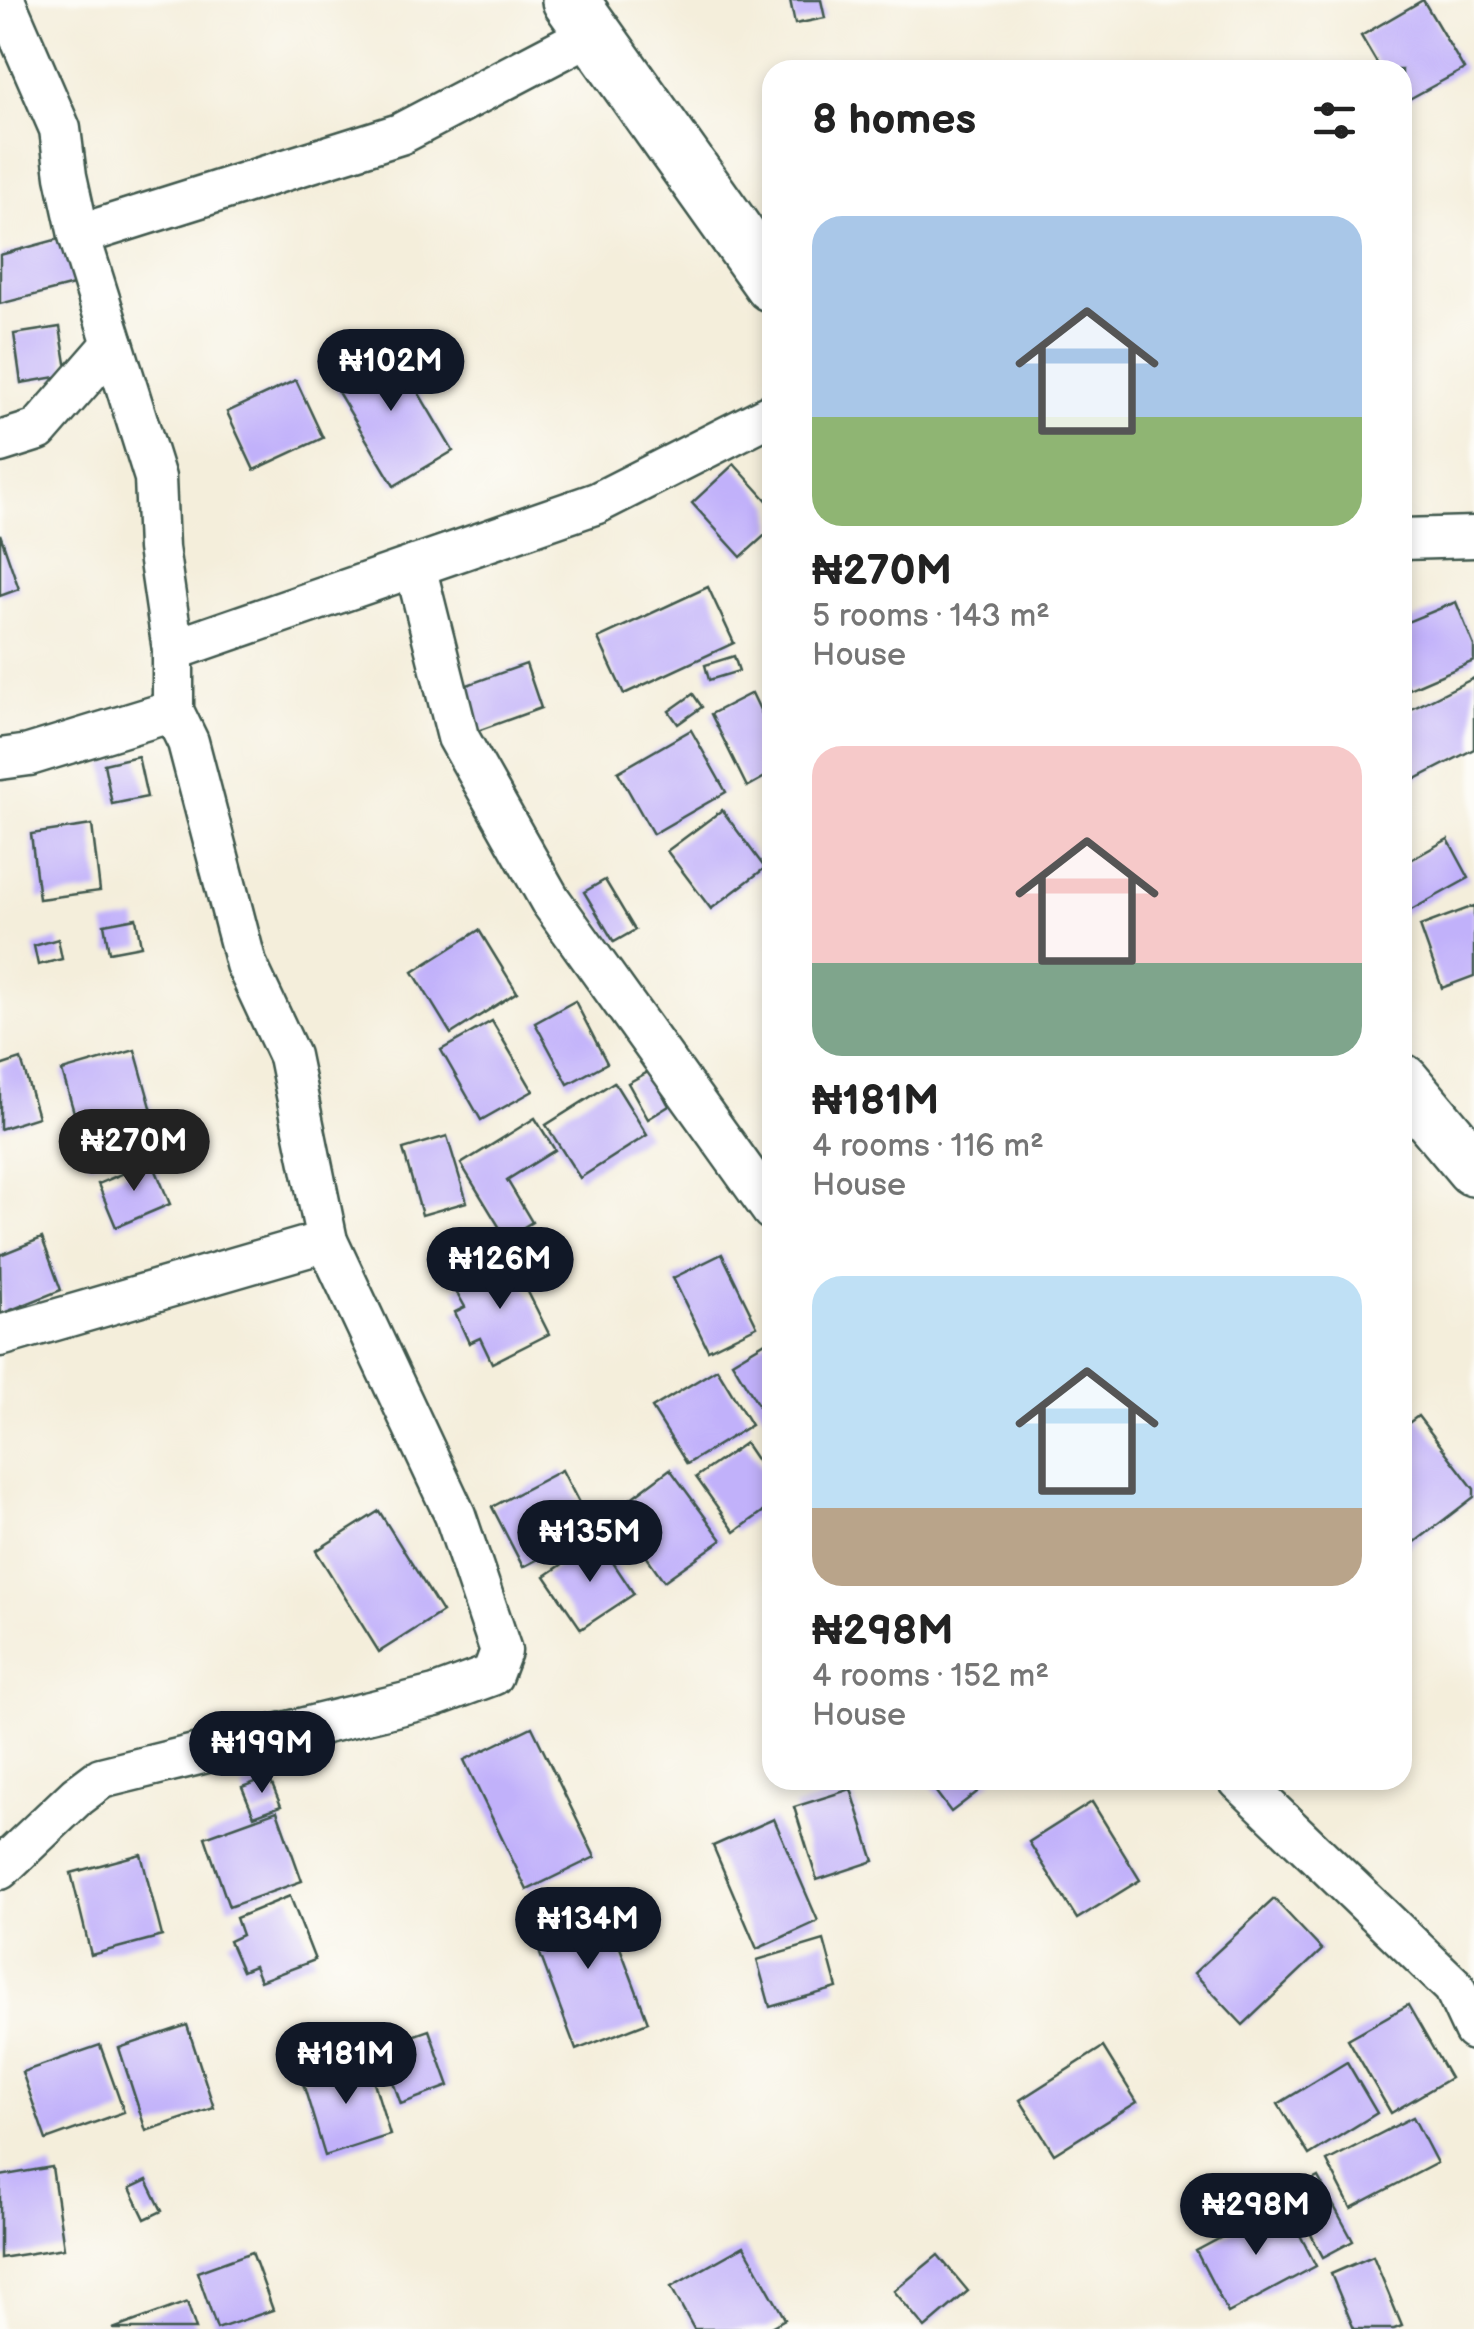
<!DOCTYPE html>
<meta charset="utf-8">
<style>
:root{--surface:#fff;--page:#f6f6f6;--text:#222;--muted:#767676;--accent:#111827}
body{margin:0;font-family:"Balsamiq Sans",sans-serif;background:var(--page);color:var(--text);height:100vh;display:flex;flex-direction:column;font-size:38px;white-space:nowrap}
*{box-sizing:border-box;margin:0}
p{font-size:32px;color:var(--muted)}
.icon{flex:none;width:55px;height:55px;fill:none;stroke:currentColor;stroke-width:2;stroke-linecap:round;stroke-linejoin:round}
.map{position:relative;flex:1;overflow:hidden}
.side{position:absolute;left:762px;top:60px;width:650px;height:1730px;display:flex;flex-direction:column;background:var(--surface);border-radius:30px;box-shadow:0 5px 15px #0003}
.side>*{flex:none}
.price{position:absolute;translate:-50% -85px;padding:0 22px;border-radius:35px;background:var(--accent);color:#fff;font-size:32px;line-height:65px;filter:drop-shadow(0 2px 5px #0008)}
.price::after{content:'';position:absolute;left:50%;top:60px;width:30px;height:22px;margin-left:-15px;background:inherit;clip-path:polygon(0 0,100% 0,50% 100%)}
.price.current{background:#222;color:#fff}
ul{padding:0;list-style:none}
li{display:grid;align-content:center;gap:20px;height:530px;padding:0 50px}
li span{display:grid;place-items:center;height:310px;border-radius:30px;color:#555}
li>.icon{margin-inline-start:auto}
span .icon{width:180px;height:180px;fill:#fffc;stroke-width:1}
li b{font-size:42px}
h2{display:flex;justify-content:space-between;align-items:center;height:120px;padding:0 50px;font-size:42px}
.map>svg:first-child{display:block}
</style>
<div class="map">
<svg width="1474" height="2329" viewBox="0 0 1474 2329">
<rect width="100%" height="100%" fill="#fdfcf7"/>
<filter id="ink" filterUnits="userSpaceOnUse"><feTurbulence type="fractalNoise" baseFrequency=".01" numOctaves="2"/><feDisplacementMap in="SourceGraphic" scale="20" xChannelSelector="R" yChannelSelector="G"/><feConvolveMatrix kernelMatrix="1 2 1 2 8 2 1 2 1" color-interpolation-filters="sRGB"/></filter>
<filter id="wash" filterUnits="userSpaceOnUse"><feTurbulence type="fractalNoise" baseFrequency=".0048" numOctaves="4" result="noise"/><feDisplacementMap in="SourceGraphic" scale="40" xChannelSelector="R" yChannelSelector="G"/><feGaussianBlur stdDeviation="2.25" result="paint"/><feColorMatrix in="noise" values="0 0 0 0 0 0 0 0 0 0 0 0 0 0 0 0 0 1.4 0 .05"/><feComposite in="paint" operator="in"/></filter>
<g filter="url(#wash)">
<rect width="100%" height="100%" fill="#f4eedb"/>
<g id="blocks">
<g fill="#c1b1fa">
<path d="M 790,0 L 821,0 L 825,18 L 795,24 Z"/>
<path d="M 1423,0 L 1464,69 L 1402,103 L 1402,70 L 1381,70 L 1361,36 Z"/>
<path d="M 66,237 L 77,284 L 0,304 L 0,255 Z"/>
<path d="M 60,327 L 68,375 L 21,383 L 14,334 Z"/>
<path d="M 388,341 L 453,451 L 394,486 L 329,377 Z"/>
<path d="M 296,380 L 323,438 L 254,470 L 227,412 Z"/>
<path d="M 734,464 L 772,506 L 772,529 L 741,557 L 692,503 Z"/>
<path d="M 0,534 L 19,589 L 0,596 Z"/>
<path d="M 708,587 L 734,643 L 624,694 L 598,638 Z"/>
<path d="M 1456,602 L 1474,646 L 1474,661 L 1409,689 L 1402,673 L 1402,624 Z"/>
<path d="M 734,656 L 739,671 L 709,680 L 705,665 Z"/>
<path d="M 526,664 L 541,708 L 472,733 L 456,689 Z"/>
<path d="M 1474,678 L 1474,749 L 1402,786 L 1402,714 Z"/>
<path d="M 752,693 L 772,735 L 772,773 L 747,787 L 711,714 Z"/>
<path d="M 693,694 L 702,707 L 678,724 L 669,711 Z"/>
<path d="M 691,730 L 726,792 L 653,834 L 618,772 Z"/>
<path d="M 138,756 L 147,797 L 112,804 L 104,764 Z"/>
<path d="M 722,810 L 765,868 L 711,909 L 667,851 Z"/>
<path d="M 92,825 L 100,891 L 39,899 L 31,834 Z"/>
<path d="M 1448,839 L 1469,878 L 1402,915 L 1402,865 Z"/>
<path d="M 605,880 L 635,930 L 614,942 L 584,892 Z"/>
<path d="M 1474,906 L 1474,976 L 1442,988 L 1420,926 Z"/>
<path d="M 136,918 L 141,946 L 109,952 L 104,924 Z"/>
<path d="M 479,930 L 517,992 L 451,1034 L 413,972 Z"/>
<path d="M 58,939 L 62,959 L 38,965 L 34,946 Z"/>
<path d="M 575,1001 L 607,1063 L 568,1084 L 535,1023 Z"/>
<path d="M 492,1021 L 533,1091 L 481,1120 L 441,1050 Z"/>
<path d="M 135,1050 L 161,1143 L 89,1164 L 62,1071 Z"/>
<path d="M 21,1059 L 38,1117 L 0,1129 L 0,1066 Z"/>
<path d="M 650,1071 L 669,1106 L 648,1119 L 628,1083 Z"/>
<path d="M 614,1082 L 647,1135 L 580,1178 L 546,1125 Z"/>
<path d="M 535,1118 L 555,1150 L 507,1180 L 532,1222 L 506,1238 L 461,1164 Z"/>
<path d="M 447,1136 L 467,1202 L 422,1215 L 403,1149 Z"/>
<path d="M 152,1161 L 170,1204 L 116,1227 L 98,1184 Z"/>
<path d="M 42,1238 L 61,1290 L 1,1314 L 0,1255 Z"/>
<path d="M 722,1254 L 757,1326 L 708,1350 L 673,1278 Z"/>
<path d="M 512,1260 L 549,1334 L 492,1363 L 480,1338 L 469,1343 L 455,1312 L 465,1307 L 455,1289 Z"/>
<path d="M 772,1338 L 772,1409 L 764,1415 L 732,1362 Z"/>
<path d="M 717,1369 L 751,1425 L 687,1464 L 652,1408 Z"/>
<path d="M 1418,1416 L 1474,1489 L 1474,1497 L 1402,1552 L 1402,1428 Z"/>
<path d="M 745,1443 L 772,1483 L 772,1505 L 735,1532 L 696,1477 Z"/>
<path d="M 670,1469 L 722,1540 L 664,1581 L 614,1511 Z"/>
<path d="M 562,1470 L 593,1530 L 523,1567 L 492,1507 Z"/>
<path d="M 379,1511 L 442,1612 L 379,1652 L 316,1551 Z"/>
<path d="M 598,1540 L 634,1594 L 581,1629 L 545,1576 Z"/>
<path d="M 532,1727 L 595,1857 L 527,1890 L 464,1760 Z"/>
<path d="M 269,1777 L 281,1806 L 254,1816 L 242,1787 Z"/>
<path d="M 927,1780 L 993,1780 L 951,1812 Z"/>
<path d="M 851,1789 L 874,1861 L 817,1880 L 794,1807 Z"/>
<path d="M 1092,1802 L 1140,1880 L 1077,1919 L 1029,1842 Z"/>
<path d="M 277,1811 L 302,1881 L 229,1907 L 205,1837 Z"/>
<path d="M 774,1819 L 818,1921 L 757,1949 L 713,1846 Z"/>
<path d="M 141,1854 L 162,1936 L 91,1955 L 71,1873 Z"/>
<path d="M 600,1894 L 648,2022 L 576,2050 L 528,1922 Z"/>
<path d="M 290,1896 L 315,1960 L 260,1981 L 254,1966 L 242,1971 L 229,1941 L 242,1935 L 236,1918 Z"/>
<path d="M 1274,1899 L 1322,1950 L 1243,2025 L 1194,1973 Z"/>
<path d="M 824,1940 L 837,1988 L 770,2007 L 757,1960 Z"/>
<path d="M 1408,2005 L 1450,2078 L 1391,2113 L 1348,2039 Z"/>
<path d="M 187,2025 L 214,2108 L 146,2131 L 119,2048 Z"/>
<path d="M 429,2030 L 449,2086 L 401,2104 L 380,2047 Z"/>
<path d="M 100,2045 L 124,2112 L 46,2140 L 22,2072 Z"/>
<path d="M 1103,2047 L 1137,2102 L 1054,2154 L 1020,2100 Z"/>
<path d="M 367,2059 L 390,2135 L 325,2156 L 302,2080 Z"/>
<path d="M 1347,2062 L 1377,2113 L 1309,2155 L 1278,2104 Z"/>
<path d="M 1413,2117 L 1437,2163 L 1351,2208 L 1327,2161 Z"/>
<path d="M 52,2167 L 64,2248 L 0,2258 L 0,2176 Z"/>
<path d="M 1318,2177 L 1353,2241 L 1323,2257 L 1289,2193 Z"/>
<path d="M 147,2180 L 162,2211 L 145,2219 L 130,2188 Z"/>
<path d="M 1284,2204 L 1316,2266 L 1228,2313 L 1196,2251 Z"/>
<path d="M 744,2246 L 785,2319 L 767,2329 L 694,2329 L 671,2287 Z"/>
<path d="M 252,2252 L 273,2310 L 217,2329 L 197,2272 Z"/>
<path d="M 938,2255 L 968,2291 L 925,2328 L 894,2291 Z"/>
<path d="M 1373,2256 L 1402,2326 L 1394,2329 L 1354,2329 L 1331,2274 Z"/>
<path d="M 187,2302 L 196,2329 L 113,2329 Z"/>
</g>
</g>
</g>
<g filter="url(#ink)">
<use href="#blocks" fill-opacity="0" stroke="#3f584d" stroke-width="2.5"/>
<g fill="none" stroke-linecap="round" stroke-linejoin="round">
<g stroke="#3f584d" stroke-width="45">
<g id="street">
<path d="M 79,235 L 400,134 L 593,33"/>
<path d="M 0,442 L 38,430 L 113,344"/>
<path d="M 1402,539 L 1474,537"/>
<path d="M 415,566 L 458,737 L 550,900 L 772,1210"/>
<path d="M 173,650 L 597,503 L 772,414"/>
<path d="M 0,759 L 29,755 L 173,711"/>
<path d="M 0,1336 L 327,1241"/>
<path d="M 1239,1780 L 1454,1987 L 1474,2030"/>
<path d="M 0,1869 L 77,1796 L 101,1778 L 435,1696 L 492,1675 L 501,1651 L 455,1515 L 327,1241 L 289,1056 L 246,964 L 188,742 L 173,711 L 173,650 L 158,548 L 155,478 L 79,235 L 66,176 L 60,129 L 4,0"/>
</g>
</g>
<g stroke="#3f584d" stroke-width="60">
<g id="secondary">
<path d="M 570,0 L 772,284"/>
<path d="M 1402,1082 L 1474,1168"/>
</g>
</g>
<use href="#street" stroke="#fff" stroke-width="40"/>
<use href="#secondary" stroke="#fff" stroke-width="55"/>
</g>
</g>
</svg>
<b class="price" style="left:391px;top:414px">₦102M</b>
<b class="price current" style="left:134px;top:1194px">₦270M</b>
<b class="price" style="left:500px;top:1312px">₦126M</b>
<b class="price" style="left:590px;top:1585px">₦135M</b>
<b class="price" style="left:262px;top:1796px">₦199M</b>
<b class="price" style="left:588px;top:1972px">₦134M</b>
<b class="price" style="left:346px;top:2107px">₦181M</b>
<b class="price" style="left:1256px;top:2258px">₦298M</b>
<section class="side">
<h2>8 homes<svg class="icon" aria-label="filters" viewBox="0 0 24 24"><path d="M4 7h16M4 17h16"/><circle cx="9" cy="7" r="2"/><circle cx="15" cy="17" r="2"/></svg></h2>
<ul>
<li><span style="background:linear-gradient(#a9c7e8 65%,#8fb573 0)"><svg class="icon" aria-label="home" viewBox="0 0 24 24"><path d="M3 11l9-7 9 7M6 9v11h12V9"/></svg></span><div><b>₦270M</b><p>5 rooms · 143 m²</p><p>House</p></div></li>
<li><span style="background:linear-gradient(#f6c9c9 70%,#7fa58c 0)"><svg class="icon" aria-label="home" viewBox="0 0 24 24"><path d="M3 11l9-7 9 7M6 9v11h12V9"/></svg></span><div><b>₦181M</b><p>4 rooms · 116 m²</p><p>House</p></div></li>
<li><span style="background:linear-gradient(#bfe0f5 75%,#b9a48a 0)"><svg class="icon" aria-label="home" viewBox="0 0 24 24"><path d="M3 11l9-7 9 7M6 9v11h12V9"/></svg></span><div><b>₦298M</b><p>4 rooms · 152 m²</p><p>House</p></div></li>
</ul>
</section>
</div>
